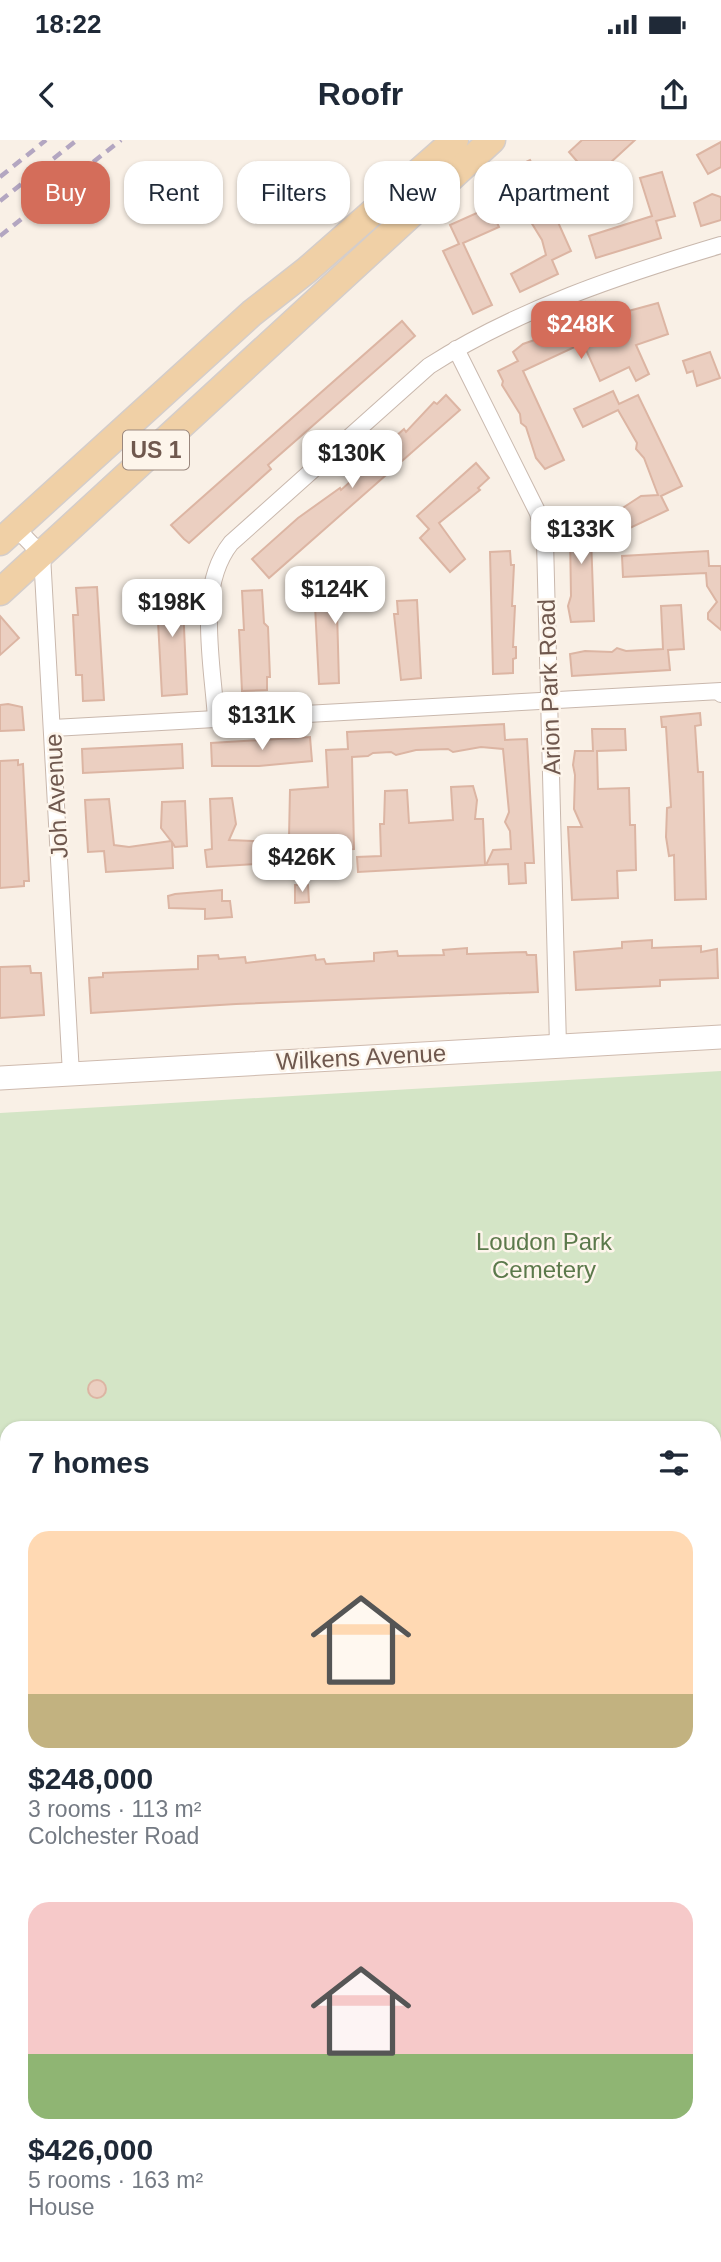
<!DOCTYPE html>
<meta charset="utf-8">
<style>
:root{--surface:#fff;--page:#f6f6f7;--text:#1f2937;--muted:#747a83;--accent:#d46d5a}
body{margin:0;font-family:Helvetica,sans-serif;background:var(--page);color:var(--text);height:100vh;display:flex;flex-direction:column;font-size:26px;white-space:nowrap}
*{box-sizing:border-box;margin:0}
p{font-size:23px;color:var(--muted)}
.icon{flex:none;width:38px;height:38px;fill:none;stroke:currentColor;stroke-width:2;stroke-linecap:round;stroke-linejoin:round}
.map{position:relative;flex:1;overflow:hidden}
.details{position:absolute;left:0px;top:1281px;width:721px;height:842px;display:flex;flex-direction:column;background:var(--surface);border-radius:21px 21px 0 0;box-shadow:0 2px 5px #0004}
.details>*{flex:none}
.hud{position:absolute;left:21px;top:21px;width:679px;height:63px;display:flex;gap:14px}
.price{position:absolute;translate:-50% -60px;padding:0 16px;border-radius:14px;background:#fff;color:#222;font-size:23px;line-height:46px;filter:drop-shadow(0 2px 4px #0008)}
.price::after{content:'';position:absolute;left:50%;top:42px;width:21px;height:16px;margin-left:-10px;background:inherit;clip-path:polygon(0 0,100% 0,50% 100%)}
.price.on{background:var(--accent);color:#fff}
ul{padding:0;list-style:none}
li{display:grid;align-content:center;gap:14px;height:371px;padding:0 28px}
li span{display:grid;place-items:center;height:217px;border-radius:21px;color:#555}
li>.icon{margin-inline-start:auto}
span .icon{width:126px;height:126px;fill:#fffc;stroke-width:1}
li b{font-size:30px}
h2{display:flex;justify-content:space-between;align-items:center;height:84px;padding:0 28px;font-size:30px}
.pill{padding:0 24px;border-radius:21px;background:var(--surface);box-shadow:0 2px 5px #0004;font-size:24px;line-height:63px}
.pill.on{background:var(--accent);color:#fff}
.status{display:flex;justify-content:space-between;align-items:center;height:49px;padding:0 35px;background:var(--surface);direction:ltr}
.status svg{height:19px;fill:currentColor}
header{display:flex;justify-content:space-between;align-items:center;height:91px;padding:0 28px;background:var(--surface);font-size:32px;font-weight:700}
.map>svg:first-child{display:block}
</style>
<div class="status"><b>18:22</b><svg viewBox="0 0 49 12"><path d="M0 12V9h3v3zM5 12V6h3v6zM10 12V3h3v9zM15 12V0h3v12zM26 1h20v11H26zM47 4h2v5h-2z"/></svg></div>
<header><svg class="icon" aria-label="back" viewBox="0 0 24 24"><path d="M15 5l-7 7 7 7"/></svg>Roofr<svg class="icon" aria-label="share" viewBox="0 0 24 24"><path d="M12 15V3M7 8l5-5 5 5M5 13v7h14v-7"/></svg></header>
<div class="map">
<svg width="721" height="2122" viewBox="0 0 721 2122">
<rect width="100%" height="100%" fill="#f9f0e6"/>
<path fill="#d4e5c6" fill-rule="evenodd" d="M 721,931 L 721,2122 L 0,2122 L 0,973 ZM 7,1288 L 714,1288 L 714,2116 L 7,2116 Z"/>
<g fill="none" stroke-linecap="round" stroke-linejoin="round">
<path stroke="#a4cdd1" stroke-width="4.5" d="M 569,2122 L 577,2116"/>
</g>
<g fill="#ebcfc1" stroke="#dcb5a3" stroke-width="2">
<path d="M 582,0 L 635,0 L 597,35 L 594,31 L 589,35 L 569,12 Z"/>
<path d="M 721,2 L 721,27 L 708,34 L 697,15 Z"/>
<path d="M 530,20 L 571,111 L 552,120 L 558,134 L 520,152 L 511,134 L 546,115 L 542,100 L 526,74 L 527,68 L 512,43 L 509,30 Z"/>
<path d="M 662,32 L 675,76 L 656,81 L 661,98 L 596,118 L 589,96 L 652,76 L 640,38 Z"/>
<path d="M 712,54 L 721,57 L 721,80 L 701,86 L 694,63 Z"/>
<path d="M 490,67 L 499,87 L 463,103 L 492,165 L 473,174 L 443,111 L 459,104 L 450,85 Z"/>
<path d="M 595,162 L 599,170 L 616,163 L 621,173 L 658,163 L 668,194 L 636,205 L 649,234 L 636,241 L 629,227 L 600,241 L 583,203 L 523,231 L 564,320 L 545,329 L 536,318 L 526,287 L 521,283 L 520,274 L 502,245 L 503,241 L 498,231 L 518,221 L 513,212 L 523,204 L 552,194 L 554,190 L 572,181 L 569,174 Z"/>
<path d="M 402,181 L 415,196 L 268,325 L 271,329 L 189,403 L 184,399 L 171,385 Z"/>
<path d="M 710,212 L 720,238 L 697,246 L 693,231 L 687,233 L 683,221 Z"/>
<path d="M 613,251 L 619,264 L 638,255 L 682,346 L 661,356 L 668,370 L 630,388 L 621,369 L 641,356 L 658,355 L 644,318 L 636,309 L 637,303 L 618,270 L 583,287 L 574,269 Z"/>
<path d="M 446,255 L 460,270 L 269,438 L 252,419 L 298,378 L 340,348 L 341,350 L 397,300 L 395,297 L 404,289 L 406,292 L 434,262 L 437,264 Z"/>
<path d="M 476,323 L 489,338 L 478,348 L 480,350 L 439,383 L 465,419 L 450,432 L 420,398 L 429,389 L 417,376 Z"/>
<path d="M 569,369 L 590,369 L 594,481 L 571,482 L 568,466 L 571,456 L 570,395 L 565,384 L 569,379 Z"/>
<path d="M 510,411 L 511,425 L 514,425 L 512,466 L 515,466 L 513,507 L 516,507 L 516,518 L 513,519 L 513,533 L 493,534 L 490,412 Z"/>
<path d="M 708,411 L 709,426 L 721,426 L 721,490 L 708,479 L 708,473 L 717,462 L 707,446 L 706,433 L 623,437 L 622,416 Z"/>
<path d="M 182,443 L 187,554 L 162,556 L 156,444 Z"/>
<path d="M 370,444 L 372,464 L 337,470 L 339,543 L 319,544 L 315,466 L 326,465 L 326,447 Z"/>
<path d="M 97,447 L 104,560 L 83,561 L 82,535 L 76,535 L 73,475 L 78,475 L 76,448 Z"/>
<path d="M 262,450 L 264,483 L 268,487 L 270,537 L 267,537 L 267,550 L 242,551 L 239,490 L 244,490 L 242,451 Z"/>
<path d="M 417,460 L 421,538 L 401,540 L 394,474 L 398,474 L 397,461 Z"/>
<path d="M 681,465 L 684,509 L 668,510 L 670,530 L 572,536 L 570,514 L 585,511 L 612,512 L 617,508 L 626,511 L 663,509 L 661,466 Z"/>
<path d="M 0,476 L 19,498 L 0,515 Z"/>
<path d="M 8,564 L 22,567 L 24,590 L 0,591 L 0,565 Z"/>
<path d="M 700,573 L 701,585 L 695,586 L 698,632 L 703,632 L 706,759 L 675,760 L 674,715 L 669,716 L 666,697 L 667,668 L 671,667 L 666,587 L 662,587 L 661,577 Z"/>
<path d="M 504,584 L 505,600 L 527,599 L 534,723 L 525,723 L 526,743 L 509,744 L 508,724 L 486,725 L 493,710 L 511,709 L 510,691 L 505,682 L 509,672 L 503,609 L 481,607 L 453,612 L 448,609 L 416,610 L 396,615 L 391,612 L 373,613 L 368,616 L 352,617 L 354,709 L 332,710 L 331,698 L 301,700 L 302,721 L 207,727 L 205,710 L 212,709 L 210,659 L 232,658 L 236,684 L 229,700 L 253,701 L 289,697 L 290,650 L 328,647 L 326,610 L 348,609 L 347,592 Z"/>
<path d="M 592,589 L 625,589 L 626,610 L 597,611 L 598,649 L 629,648 L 630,685 L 635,685 L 636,730 L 617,731 L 618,758 L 572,760 L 568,687 L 582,687 L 574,669 L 575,635 L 573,625 L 575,611 L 593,611 Z"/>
<path d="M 310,597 L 312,621 L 259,626 L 212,626 L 211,603 Z"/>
<path d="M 182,604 L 183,628 L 83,633 L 82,609 Z"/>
<path d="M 18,620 L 18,625 L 23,624 L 29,741 L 24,741 L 24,746 L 0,748 L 0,621 Z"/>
<path d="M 473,646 L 477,660 L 475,679 L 483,679 L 485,725 L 358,732 L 357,717 L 381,716 L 380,684 L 384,684 L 385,651 L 407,650 L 409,683 L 453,680 L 451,647 Z"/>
<path d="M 109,659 L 114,705 L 129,707 L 171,701 L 161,688 L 162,662 L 185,661 L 187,706 L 175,707 L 172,702 L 173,728 L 106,732 L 104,711 L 88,712 L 85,660 Z"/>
<path d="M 295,745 L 308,745 L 309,762 L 295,763 Z"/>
<path d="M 222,750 L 222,761 L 230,761 L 232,777 L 205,779 L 205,769 L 169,768 L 168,756 L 175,754 Z"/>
<path d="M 652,800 L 652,808 L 701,806 L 701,812 L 717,809 L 718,838 L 660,840 L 660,846 L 576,850 L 574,812 L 622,808 L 622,802 Z"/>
<path d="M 467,808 L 467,814 L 526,812 L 527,815 L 536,815 L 538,852 L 236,864 L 91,873 L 89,838 L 103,837 L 103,833 L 198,829 L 198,816 L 218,815 L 219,819 L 245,817 L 246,823 L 315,815 L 316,820 L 324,819 L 326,824 L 374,821 L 374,813 L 397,811 L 398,816 L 444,815 L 443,810 Z"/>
<path d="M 30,826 L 31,833 L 41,833 L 44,875 L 0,878 L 0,827 Z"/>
<circle cx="97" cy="1249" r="9"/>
</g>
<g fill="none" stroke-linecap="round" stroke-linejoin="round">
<g stroke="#c9b8ad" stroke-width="18">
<g id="minor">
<path d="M 456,209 L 538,373 L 545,401 L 558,906"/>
<path d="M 16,388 L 42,415 L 71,934"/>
<path d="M 216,579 C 213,524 195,448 231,403 L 429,226 C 518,169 620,135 721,105"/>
<path d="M 53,588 L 721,551 L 721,554"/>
<path d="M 0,1428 L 7,1430"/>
<path d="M 714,1523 L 721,1523"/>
<path d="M 714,1652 L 721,1653"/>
<path d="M 0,1808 L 7,1809"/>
<path d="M 714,1862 L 721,1863"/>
<path d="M 0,1884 L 7,1885"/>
<path d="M 0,2022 L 7,2013"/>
</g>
</g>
<g stroke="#cebaae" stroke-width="25">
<path id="secondary" d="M 0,938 L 721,897"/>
</g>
<g stroke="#d4cdca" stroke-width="29">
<g id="primary">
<path d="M 0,402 L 252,173 L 307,130 L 455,0"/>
<path d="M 0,452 L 492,0"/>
</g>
</g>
<use href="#minor" stroke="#fff" stroke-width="16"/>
<use href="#secondary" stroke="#fff" stroke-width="23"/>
<use href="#primary" stroke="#f0d0a6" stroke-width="26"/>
<g stroke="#b3a6c1" stroke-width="4.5" stroke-dasharray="10 7" stroke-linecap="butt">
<path d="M 0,37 L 46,0"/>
<path d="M 0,61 L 77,0"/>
<path d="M 0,96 L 121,0"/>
</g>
</g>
<g text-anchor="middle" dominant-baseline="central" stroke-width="5" stroke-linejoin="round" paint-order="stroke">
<rect fill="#fdf5eb" stroke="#9a877d" stroke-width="2" x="123" y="290.5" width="66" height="39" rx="5"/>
<g font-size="23" font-weight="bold" fill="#6f584e">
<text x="156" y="310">US 1</text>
</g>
<g font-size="24" fill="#6f584e" stroke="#fdf5eb">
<text transform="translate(549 547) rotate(-92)">Arion Park Road</text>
<text transform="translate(56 656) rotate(-93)">Joh Avenue</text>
<text transform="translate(361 917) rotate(-3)">Wilkens Avenue</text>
</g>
<g font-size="24" fill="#5b794b" stroke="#fdf5eb">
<text x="544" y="1101">Loudon Park<tspan x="544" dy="28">Cemetery</tspan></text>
</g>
</g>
</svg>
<b class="price on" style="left:581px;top:221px">$248K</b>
<b class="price" style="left:352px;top:350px">$130K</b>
<b class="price" style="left:581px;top:426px">$133K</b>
<b class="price" style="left:335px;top:486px">$124K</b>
<b class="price" style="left:172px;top:499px">$198K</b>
<b class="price" style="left:262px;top:612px">$131K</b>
<b class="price" style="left:302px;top:754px">$426K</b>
<div class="hud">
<a class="pill on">Buy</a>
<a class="pill">Rent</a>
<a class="pill">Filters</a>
<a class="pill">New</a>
<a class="pill">Apartment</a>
</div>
<section class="details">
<h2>7 homes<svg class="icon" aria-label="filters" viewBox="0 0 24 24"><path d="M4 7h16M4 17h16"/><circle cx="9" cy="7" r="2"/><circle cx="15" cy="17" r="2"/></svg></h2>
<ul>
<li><span style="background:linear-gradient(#ffd9b3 75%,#c2b280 0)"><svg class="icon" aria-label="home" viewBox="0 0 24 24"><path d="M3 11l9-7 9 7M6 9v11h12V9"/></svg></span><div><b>$248,000</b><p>3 rooms · 113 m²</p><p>Colchester Road</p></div></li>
<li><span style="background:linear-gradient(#f6c9c9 70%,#8fb573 0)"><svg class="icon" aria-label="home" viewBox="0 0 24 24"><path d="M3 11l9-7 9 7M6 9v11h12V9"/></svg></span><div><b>$426,000</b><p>5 rooms · 163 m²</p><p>House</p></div></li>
</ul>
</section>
</div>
